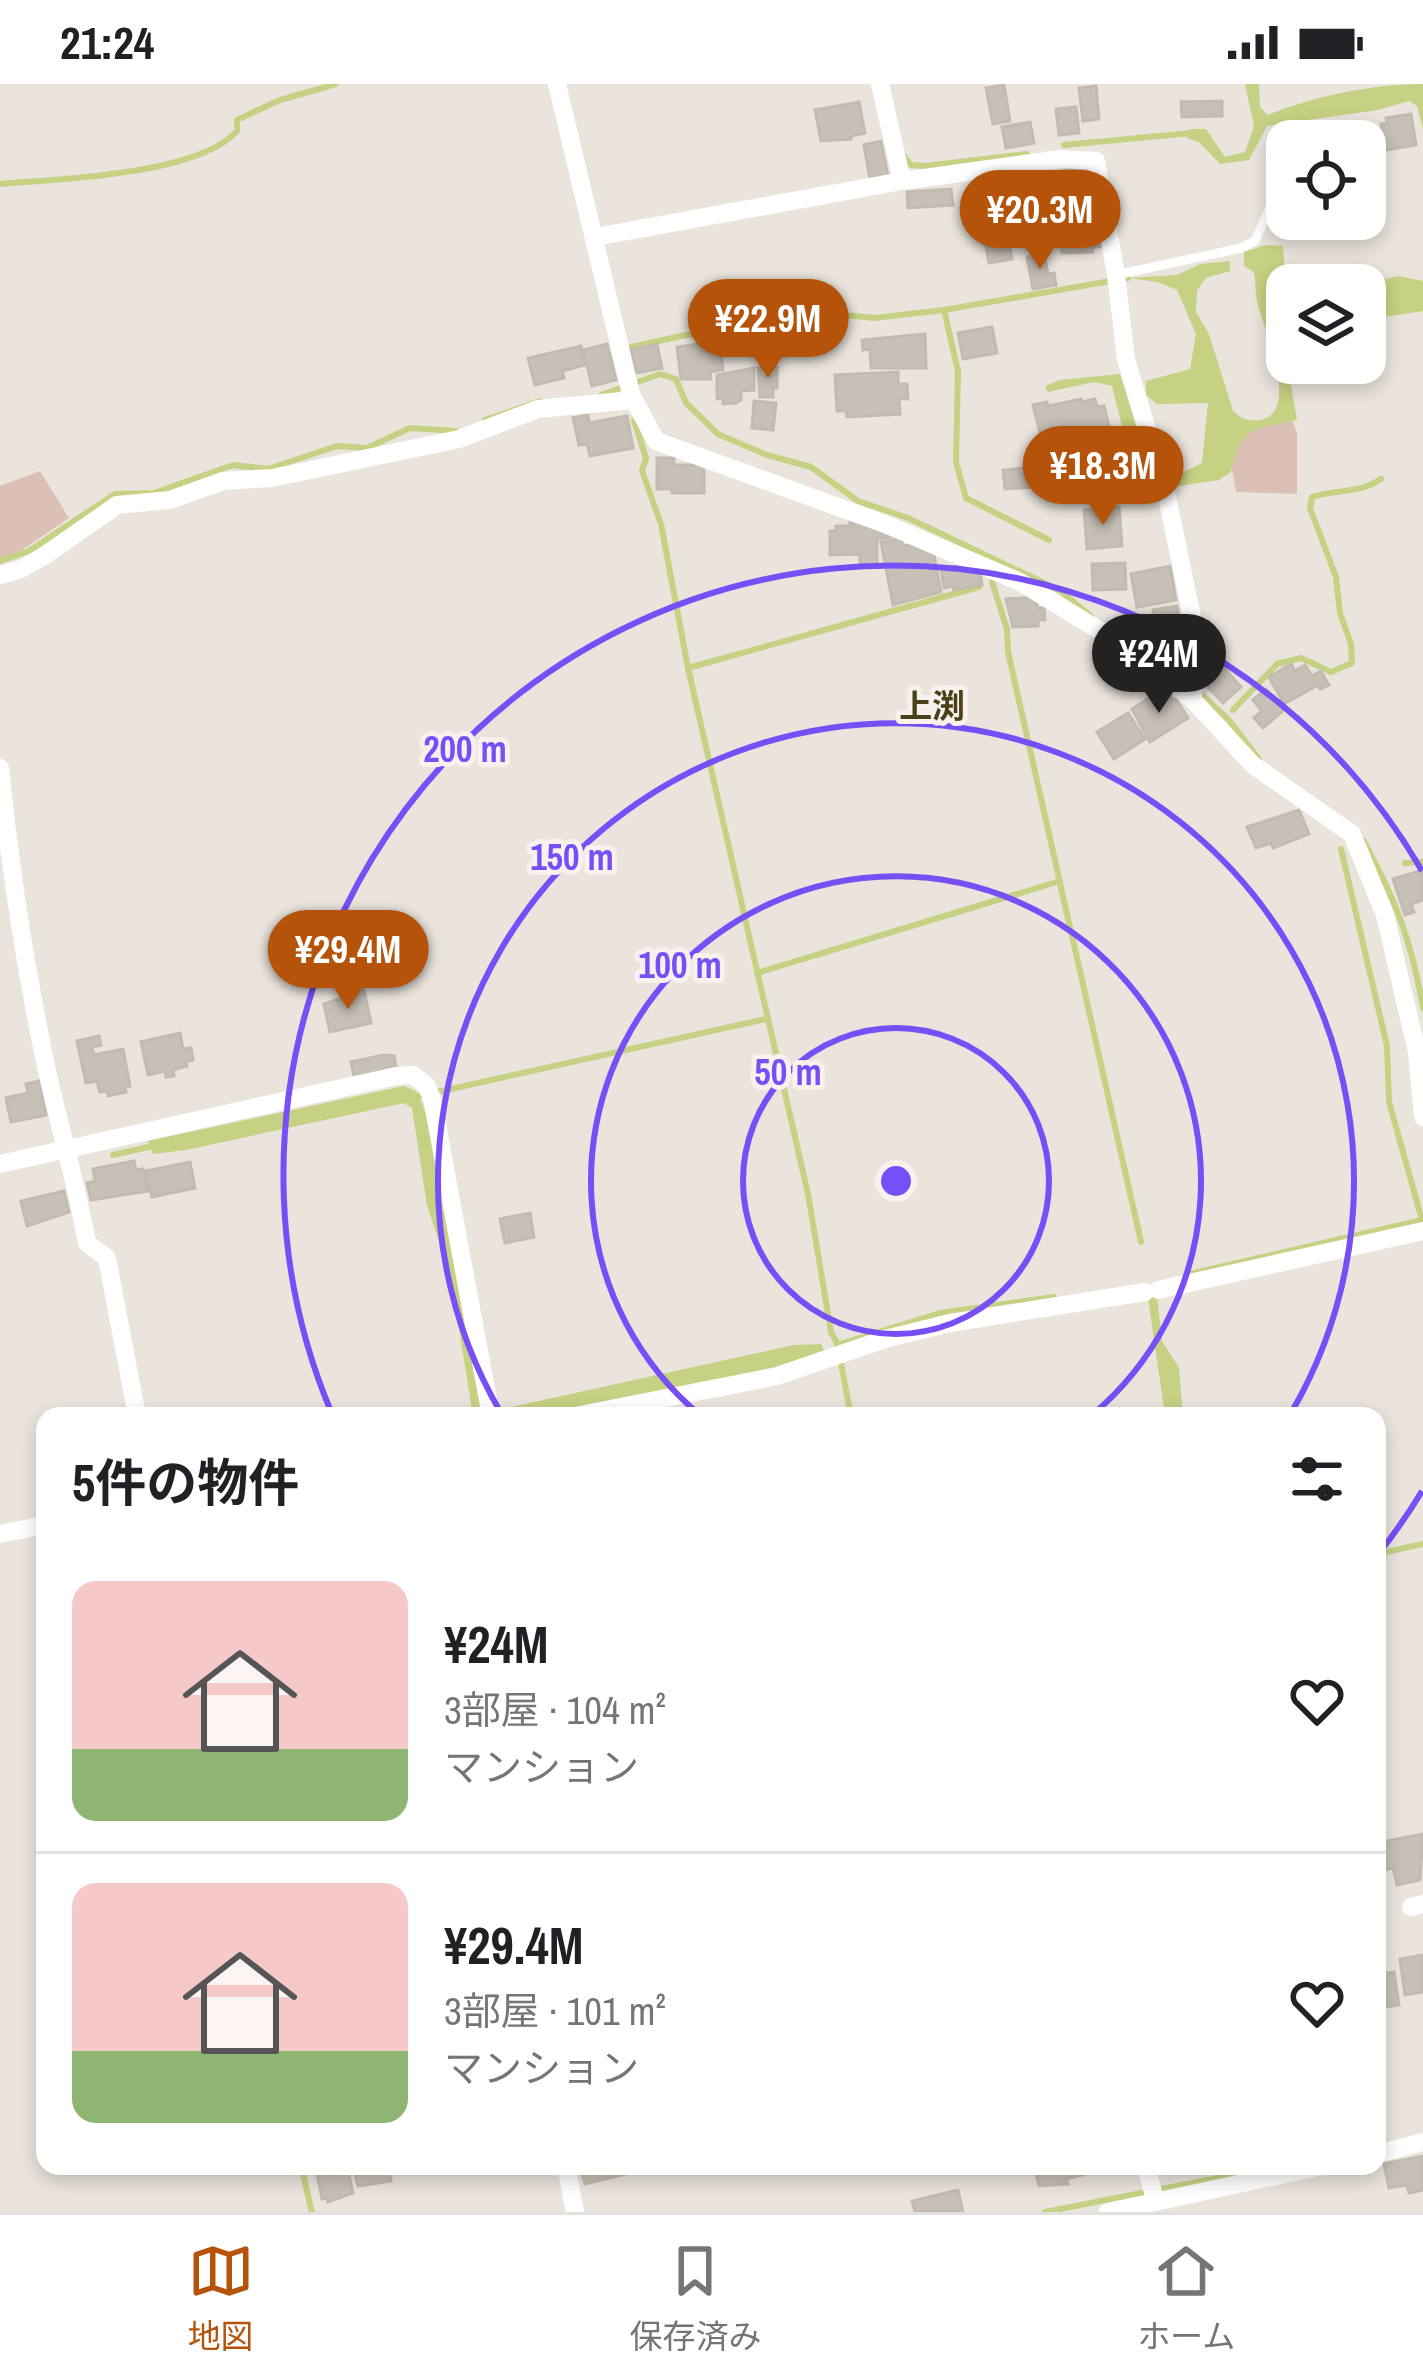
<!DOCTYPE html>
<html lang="ja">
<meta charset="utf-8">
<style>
:root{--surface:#fff;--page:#f2f2f2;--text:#202124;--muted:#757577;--line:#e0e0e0;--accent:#b45309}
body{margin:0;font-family:"Archivo Narrow","Noto Sans JP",sans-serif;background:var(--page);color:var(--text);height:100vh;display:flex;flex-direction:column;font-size:45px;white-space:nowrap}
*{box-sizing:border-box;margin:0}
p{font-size:39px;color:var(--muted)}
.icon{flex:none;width:66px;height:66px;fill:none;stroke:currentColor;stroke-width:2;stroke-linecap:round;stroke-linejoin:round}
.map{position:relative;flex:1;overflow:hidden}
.sheet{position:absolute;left:36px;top:1323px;width:1350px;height:768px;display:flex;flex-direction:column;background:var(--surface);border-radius:24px;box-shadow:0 6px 18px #0003}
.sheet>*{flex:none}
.fabs{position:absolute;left:1266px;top:36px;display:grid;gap:24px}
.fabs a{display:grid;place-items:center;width:120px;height:120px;border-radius:24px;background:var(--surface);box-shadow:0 6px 18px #0003;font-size:60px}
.price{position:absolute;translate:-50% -102px;padding:0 27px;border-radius:42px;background:var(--accent);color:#fff;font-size:39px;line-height:78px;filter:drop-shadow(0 3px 6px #0008)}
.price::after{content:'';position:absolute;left:50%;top:72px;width:36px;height:27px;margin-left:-18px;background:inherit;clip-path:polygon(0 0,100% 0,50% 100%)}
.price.active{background:#222;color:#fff}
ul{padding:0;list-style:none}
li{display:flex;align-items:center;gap:36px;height:300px;padding:0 36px}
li+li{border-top:3px solid var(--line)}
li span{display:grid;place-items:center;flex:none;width:336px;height:240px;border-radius:24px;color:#555}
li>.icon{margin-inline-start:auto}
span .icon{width:144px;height:144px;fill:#fffc;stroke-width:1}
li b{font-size:51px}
h2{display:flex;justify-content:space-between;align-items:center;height:144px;padding:0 36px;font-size:51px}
.status{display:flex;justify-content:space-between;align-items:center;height:84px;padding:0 60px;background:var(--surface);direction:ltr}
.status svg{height:33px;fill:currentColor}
.dock{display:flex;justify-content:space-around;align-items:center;height:168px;border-top:3px solid var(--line);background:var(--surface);font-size:33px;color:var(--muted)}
.dock a{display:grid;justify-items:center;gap:6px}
.dock .active{color:var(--accent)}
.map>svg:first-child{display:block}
</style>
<div class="status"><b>21:24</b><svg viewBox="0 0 49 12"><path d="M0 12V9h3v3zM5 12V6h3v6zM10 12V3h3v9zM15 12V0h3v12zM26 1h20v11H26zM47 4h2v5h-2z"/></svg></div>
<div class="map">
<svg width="1423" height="2128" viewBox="0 0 1423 2128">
<rect width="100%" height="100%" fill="#eae4dd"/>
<g fill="#dcc0b5">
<path d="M 1290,331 L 1297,349 L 1297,410 L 1236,408 L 1226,349 Z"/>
<path d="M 40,387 L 69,434 L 0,481 L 0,402 Z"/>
</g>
<g fill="#c5d183">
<path d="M 1245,0 L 1259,0 L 1260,23 L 1268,31 C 1313,12 1374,0 1423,0 L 1423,45 L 1417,22 L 1409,17 L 1378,26 L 1267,42 L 1249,76 L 1220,80 L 1199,58 L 1187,54 L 1189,45 L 1206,45 L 1225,73 L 1245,68 L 1254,42 Z"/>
<path d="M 1266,161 L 1283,162 L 1285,189 L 1279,209 L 1287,219 L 1287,279 L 1297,336 C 1254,345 1241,341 1231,388 L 1219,396 L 1179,402 L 1172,394 L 1202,379 L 1208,319 L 1157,320 L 1146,311 L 1146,297 L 1190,285 L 1196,250 L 1177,206 L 1158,198 L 1128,194 L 1177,191 L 1200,180 L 1230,177 L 1230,187 L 1206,194 L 1197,206 L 1196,228 L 1209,250 L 1233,327 C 1241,334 1248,338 1259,336 C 1303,331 1262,241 1257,217 C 1255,207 1256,198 1254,188 L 1244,182 L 1244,168 Z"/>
<path d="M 1398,192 L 1423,197 L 1423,227 L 1365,236 L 1365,201 L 1360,201 Z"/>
<path d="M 1120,290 L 1149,383 L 1131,378 L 1112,302 L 1094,298 L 1048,308 L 1045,302 L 1060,296 Z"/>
<path d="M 404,1002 L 417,1008 L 428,1034 L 483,1332 L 473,1332 L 451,1195 L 427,1121 L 412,1024 L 404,1019 L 186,1066 L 153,1070 L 148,1057 Z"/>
<path d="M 1157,1212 L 1162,1257 L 1179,1284 L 1183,1332 L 1166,1332 L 1164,1324 L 1148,1214 Z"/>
<path d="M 821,1260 L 824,1267 L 773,1286 L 545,1332 L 498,1332 L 498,1326 L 794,1261 Z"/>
</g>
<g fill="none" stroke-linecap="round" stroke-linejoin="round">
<g stroke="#c5d183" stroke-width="6">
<path d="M 1064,61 L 1191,49"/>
<path d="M 904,72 L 911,81 L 925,82 L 1027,70"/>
<path d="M 0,100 C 59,95 198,91 237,47 L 237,36 L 280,16 L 336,0"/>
<path d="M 944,226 L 958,287 L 956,378 L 966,414 L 1049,456"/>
<path d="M 631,263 L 686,251 L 817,240 L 837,230 L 874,234 L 944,226 L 1128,194"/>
<path d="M 601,311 L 660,290 L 676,295 L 686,319 L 718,350 L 767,371 L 811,383 L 858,417 L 908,434 L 1059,506 L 1091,532"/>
<path d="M 485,336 L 540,317"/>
<path d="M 634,336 L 646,374 L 642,387 L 661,440 L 688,584 L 808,1110 L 831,1248 L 837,1259"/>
<path d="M 0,477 L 29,467 L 115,410 L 154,409 L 233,381 L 268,385 L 337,362 L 367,364 L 410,344 L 456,347"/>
<path d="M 992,498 L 1007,545 L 1008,568 L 1141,1158"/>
<path d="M 1138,562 L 1190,600"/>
<path d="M 688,584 L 979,503"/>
<path d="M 1200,609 L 1228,635 L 1259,675"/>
<path d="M 1233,626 L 1277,580 L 1301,574 L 1331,588 L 1352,579 L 1351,560 L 1340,529 L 1336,493 L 1310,424 L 1312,413 C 1336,405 1359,410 1381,395"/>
<path d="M 1363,756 C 1395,814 1412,858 1423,924"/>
<path d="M 1405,779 L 1423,778"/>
<path d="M 757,889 L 1060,797"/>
<path d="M 419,1012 L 766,935"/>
<path d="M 113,1071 L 153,1062"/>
<path d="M 1190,1190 L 1422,1136 L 1389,1018 L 1387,962 L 1341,765"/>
<path d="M 837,1261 L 940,1229 L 1054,1213"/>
<path d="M 840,1274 L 851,1332"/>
<path d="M 1377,1470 L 1423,1460"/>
<path d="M 301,2082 L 312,2128"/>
<path d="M 1045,2128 L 1228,2092 L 1256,2082"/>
</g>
</g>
<g fill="#c7c0b6" stroke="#c3bbb0" stroke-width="3">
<path d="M 1004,1 L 1010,37 L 993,40 L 986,4 Z"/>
<path d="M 1096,2 L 1099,35 L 1083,37 L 1079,4 Z"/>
<path d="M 1222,17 L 1222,32 L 1182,33 L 1181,18 Z"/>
<path d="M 859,18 L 865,49 L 851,52 L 851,55 L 821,57 L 815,26 Z"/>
<path d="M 1076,23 L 1079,49 L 1059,51 L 1056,25 Z"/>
<path d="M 1411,30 L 1416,61 L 1386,66 L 1381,40 L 1387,39 L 1386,34 Z"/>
<path d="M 1030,38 L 1034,59 L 1006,64 L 1002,43 Z"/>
<path d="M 1332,38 L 1333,44 L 1352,40 L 1359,57 L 1310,57 L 1309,49 L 1318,47 L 1317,41 Z"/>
<path d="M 1303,40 L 1305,54 L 1279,59 L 1277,45 Z"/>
<path d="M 881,57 L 888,92 L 870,95 L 864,61 Z"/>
<path d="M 1088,82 L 1091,97 L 1083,98 L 1084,104 L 1056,109 L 1056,105 L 1023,115 L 1019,95 Z"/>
<path d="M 951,105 L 953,121 L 908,124 L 907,108 Z"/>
<path d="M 1004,131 L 1006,143 L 1011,142 L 1013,154 L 1008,155 L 1012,175 L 989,179 L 981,135 Z"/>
<path d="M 1097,136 L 1102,162 L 1092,164 L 1093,168 L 1062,169 L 1058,149 L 1065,148 L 1064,142 Z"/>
<path d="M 1053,144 L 1056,160 L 1027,165 L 1024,149 Z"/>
<path d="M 1044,170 L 1048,190 L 1054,189 L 1056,201 L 1033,205 L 1027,173 Z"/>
<path d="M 992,243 L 997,269 L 963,275 L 958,249 Z"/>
<path d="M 925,250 L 926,284 L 871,284 L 870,265 L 863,266 L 862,256 Z"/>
<path d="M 714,258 L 715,268 L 721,267 L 723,286 L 710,288 L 711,295 L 681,295 L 677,263 Z"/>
<path d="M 607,260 L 616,296 L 592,302 L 583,266 Z"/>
<path d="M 657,260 L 662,284 L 636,289 L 631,266 Z"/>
<path d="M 581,262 L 585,281 L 562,287 L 564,294 L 535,301 L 528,274 Z"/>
<path d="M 777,283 L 777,304 L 773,304 L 773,313 L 760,313 L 758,284 Z"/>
<path d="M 754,284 L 754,306 L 741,307 L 741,316 L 736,319 L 723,320 L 723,314 L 717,315 L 717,291 Z"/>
<path d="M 898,288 L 898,300 L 907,300 L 908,315 L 899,315 L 900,330 L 847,333 L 846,327 L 837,327 L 835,291 Z"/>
<path d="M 1081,315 L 1082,318 L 1095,315 L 1097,323 L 1104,322 L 1111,350 L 1101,353 L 1100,346 L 1066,354 L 1064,348 L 1042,357 L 1033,321 L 1047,318 L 1048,322 Z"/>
<path d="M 754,317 L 776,319 L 773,346 L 752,344 Z"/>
<path d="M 588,331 L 589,339 L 627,332 L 633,364 L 590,372 L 587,360 L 579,361 L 573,334 Z"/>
<path d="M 1059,365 L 1062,401 L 1005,405 L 1003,386 L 1034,383 L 1033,367 Z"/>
<path d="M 657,374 L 674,374 L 674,381 L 704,381 L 704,409 L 672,409 L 672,405 L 657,405 Z"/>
<path d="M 1119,423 L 1122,462 L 1087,465 L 1084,426 Z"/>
<path d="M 850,436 L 895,452 L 877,455 L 877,483 L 860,483 L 860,470 L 830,471 L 830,447 L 836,447 L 836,442 L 850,442 Z"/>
<path d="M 901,454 L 903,462 L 921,459 L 923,468 L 933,466 L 941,508 L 893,521 L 881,458 Z"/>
<path d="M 1125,479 L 1126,505 L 1093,506 L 1092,480 Z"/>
<path d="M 962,481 L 980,488 L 982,501 L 954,506 L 953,502 L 944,504 L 941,485 Z"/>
<path d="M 1170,482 L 1176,516 L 1137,523 L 1131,490 Z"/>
<path d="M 1037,513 L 1037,524 L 1044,524 L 1045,536 L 1038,536 L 1038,542 L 1013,543 L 1006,515 Z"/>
<path d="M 1177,522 L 1182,552 L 1159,557 L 1153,526 Z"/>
<path d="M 1291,580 L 1295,587 L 1305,581 L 1312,592 L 1321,587 L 1329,601 L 1320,605 L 1318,601 L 1284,620 L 1269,593 Z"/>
<path d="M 1224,584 L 1241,603 L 1223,619 L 1206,601 Z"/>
<path d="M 1266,605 L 1285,625 L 1263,644 L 1254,634 L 1262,627 L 1253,616 Z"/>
<path d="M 1154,611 L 1159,619 L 1170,612 L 1173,617 L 1176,615 L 1188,634 L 1150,658 L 1132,625 Z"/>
<path d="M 1128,629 L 1145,655 L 1114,675 L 1097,648 Z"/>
<path d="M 1299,726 L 1309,750 L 1273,764 L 1271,759 L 1256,764 L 1247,743 Z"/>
<path d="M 1423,786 L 1423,816 L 1411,820 L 1414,828 L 1405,831 L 1393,795 Z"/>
<path d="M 364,906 L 371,939 L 330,948 L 324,920 Z"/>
<path d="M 180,949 L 183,965 L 191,964 L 193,976 L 186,978 L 187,982 L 173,986 L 174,992 L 166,993 L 165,987 L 148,991 L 141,958 Z"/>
<path d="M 99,952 L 101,961 L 92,963 L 94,971 L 123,965 L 130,1002 L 125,1003 L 126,1008 L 108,1012 L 107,1007 L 100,1008 L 97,997 L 86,999 L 77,957 Z"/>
<path d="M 384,971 L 394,972 L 397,987 L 355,996 L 351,978 Z"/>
<path d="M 39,997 L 46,1031 L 11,1038 L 6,1014 L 28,1009 L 26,1000 Z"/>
<path d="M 134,1077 L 136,1086 L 143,1085 L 148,1107 L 91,1116 L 87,1099 L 95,1097 L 93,1085 Z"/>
<path d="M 190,1078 L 195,1104 L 152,1113 L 146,1087 Z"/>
<path d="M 64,1107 L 69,1128 L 27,1142 L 21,1117 Z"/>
<path d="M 530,1129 L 534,1153 L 505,1159 L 500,1135 Z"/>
<path d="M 1423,1750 L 1420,1796 L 1397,1801 L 1393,1784 L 1380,1787 L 1382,1794 L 1377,1795 L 1377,1759 Z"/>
<path d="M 1423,1871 L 1423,1908 L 1405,1911 L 1400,1875 Z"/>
<path d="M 1394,1888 L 1399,1921 L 1377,1924 L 1377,1891 Z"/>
<path d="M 1423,2072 L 1423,2106 L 1409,2109 L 1407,2101 L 1389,2104 L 1384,2080 Z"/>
<path d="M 353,2082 L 388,2082 L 391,2097 L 358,2102 Z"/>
<path d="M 580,2082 L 628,2082 L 630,2089 L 585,2100 Z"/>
<path d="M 1034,2082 L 1088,2082 L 1090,2089 L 1066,2095 L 1068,2100 L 1039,2102 Z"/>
<path d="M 331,2087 L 332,2091 L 348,2087 L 353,2109 L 328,2118 L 327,2114 L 322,2115 L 317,2090 Z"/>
<path d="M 958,2106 L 963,2128 L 915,2128 L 912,2117 Z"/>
</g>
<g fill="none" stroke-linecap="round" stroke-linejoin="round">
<path stroke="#fff" stroke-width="9" d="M 1116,191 L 1241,164 L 1255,157 L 1270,123 L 1287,120"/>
<g stroke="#fff" stroke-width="18">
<path d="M 557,0 L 631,310 L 656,357 L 885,440 L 1020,498 L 1120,559 L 1192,615 L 1253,681 L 1352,750 L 1385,831 L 1417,968 L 1423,1033"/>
<path d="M 880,0 L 902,97 L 1060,75 L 1096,77 L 1116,191 L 1126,275 L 1167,413 L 1201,576 L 1192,615"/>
<path d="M 595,153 L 902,97"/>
<path d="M 0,491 L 21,485 L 44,472 L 117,421 L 170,416 L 223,397 L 272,394 L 459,355 L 538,325 L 633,316"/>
<path d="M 0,684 C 10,785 26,888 47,987 C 60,1045 77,1101 87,1159 L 107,1174 L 137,1332"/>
<path d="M 0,1080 L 396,992 L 413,991 L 426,1001 L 432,1014 L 491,1332"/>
<path d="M 1158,1206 L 1423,1147"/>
<path d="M 575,1332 L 777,1292 L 885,1255 L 950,1239 L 1145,1208"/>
<path d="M 0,1450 L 45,1441"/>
<path d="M 1411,1823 L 1423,1820"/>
<path d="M 1377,2070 L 1423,2058"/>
<path d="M 566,2082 L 575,2128"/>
<path d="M 1146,2082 L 1155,2116"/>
<path d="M 1108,2128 L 1322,2082"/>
</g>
</g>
<g fill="none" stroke="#784ff6" stroke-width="6">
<circle cx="896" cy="1097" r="153"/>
<path d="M700 1331A305 305 0 1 1 1092 1331"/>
<path d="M501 1329A458 458 0 1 1 1291 1329"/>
<path d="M1422 1407A610 610 0 0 1 1380 1468M332 1330A610 610 0 0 1 1422 787"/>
</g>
<g text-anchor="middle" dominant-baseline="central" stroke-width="10" stroke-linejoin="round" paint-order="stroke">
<g font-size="33" font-weight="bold" fill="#4c401a" stroke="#f7f2ee">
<text x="932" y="622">上渕</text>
</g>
</g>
<circle cx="896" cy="1097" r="18" fill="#784ff6" stroke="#f7f2ee" stroke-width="6"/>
<g font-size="36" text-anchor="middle" font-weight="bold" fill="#784ff6" stroke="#f7f2ee" stroke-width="10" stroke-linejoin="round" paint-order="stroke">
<text x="465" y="678">200 m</text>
<text x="572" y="786">150 m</text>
<text x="680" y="894">100 m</text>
<text x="788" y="1001">50 m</text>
</g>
</svg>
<div class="fabs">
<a><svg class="icon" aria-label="locate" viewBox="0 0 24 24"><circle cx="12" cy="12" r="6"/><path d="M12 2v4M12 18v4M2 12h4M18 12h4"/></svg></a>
<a><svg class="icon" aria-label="layers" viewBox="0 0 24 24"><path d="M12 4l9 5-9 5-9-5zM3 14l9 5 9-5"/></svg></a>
</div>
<b class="price" style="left:1040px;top:188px">¥20.3M</b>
<b class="price" style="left:768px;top:297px">¥22.9M</b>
<b class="price" style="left:1103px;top:444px">¥18.3M</b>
<b class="price active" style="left:1159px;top:632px">¥24M</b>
<b class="price" style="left:348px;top:928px">¥29.4M</b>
<section class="sheet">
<h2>5件の物件<svg class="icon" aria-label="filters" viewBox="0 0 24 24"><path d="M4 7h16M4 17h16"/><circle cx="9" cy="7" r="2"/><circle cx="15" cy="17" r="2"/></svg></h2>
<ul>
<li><span style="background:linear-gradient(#f6c9c9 70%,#8fb573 0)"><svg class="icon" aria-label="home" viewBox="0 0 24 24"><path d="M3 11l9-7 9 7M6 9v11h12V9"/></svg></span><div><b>¥24M</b><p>3部屋 · 104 m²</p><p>マンション</p></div><svg class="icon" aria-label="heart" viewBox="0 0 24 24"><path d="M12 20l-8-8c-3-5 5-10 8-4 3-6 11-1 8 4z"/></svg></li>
<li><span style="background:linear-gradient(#f6c9c9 70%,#8fb573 0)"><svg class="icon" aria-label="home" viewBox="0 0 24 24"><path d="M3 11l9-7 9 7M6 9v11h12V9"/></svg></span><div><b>¥29.4M</b><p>3部屋 · 101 m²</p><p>マンション</p></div><svg class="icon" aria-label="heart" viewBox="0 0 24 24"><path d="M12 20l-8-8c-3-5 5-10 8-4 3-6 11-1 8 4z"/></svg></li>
</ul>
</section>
</div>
<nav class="dock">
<a class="active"><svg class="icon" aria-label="map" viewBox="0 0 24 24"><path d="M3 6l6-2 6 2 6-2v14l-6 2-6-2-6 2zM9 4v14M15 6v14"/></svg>地図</a>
<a><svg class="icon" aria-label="saved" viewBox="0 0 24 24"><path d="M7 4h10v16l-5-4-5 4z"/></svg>保存済み</a>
<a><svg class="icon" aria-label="home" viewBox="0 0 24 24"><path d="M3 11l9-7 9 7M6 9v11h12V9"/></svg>ホーム</a>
</nav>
